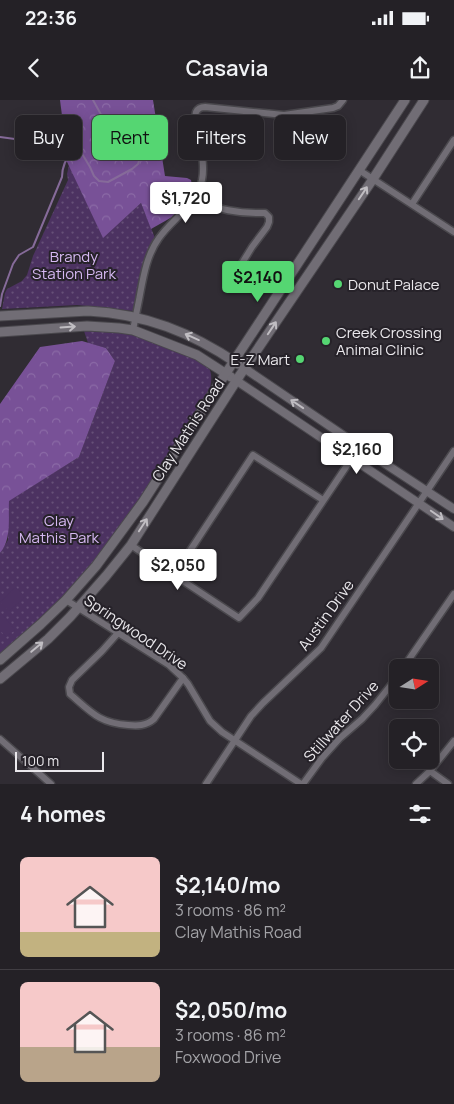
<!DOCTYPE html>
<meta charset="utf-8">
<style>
:root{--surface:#242126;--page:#302e32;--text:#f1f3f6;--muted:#a3a3a7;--line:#413e43;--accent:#55d672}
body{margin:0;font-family:Manrope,sans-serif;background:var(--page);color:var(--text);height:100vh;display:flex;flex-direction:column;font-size:19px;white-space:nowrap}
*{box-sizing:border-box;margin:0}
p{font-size:16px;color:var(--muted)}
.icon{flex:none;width:28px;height:28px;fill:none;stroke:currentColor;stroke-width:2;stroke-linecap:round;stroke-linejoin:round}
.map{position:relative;height:684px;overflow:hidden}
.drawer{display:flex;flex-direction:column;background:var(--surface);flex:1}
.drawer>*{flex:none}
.banner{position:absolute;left:15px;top:15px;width:425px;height:45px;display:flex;gap:10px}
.needle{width:32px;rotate:78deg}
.tools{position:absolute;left:389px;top:559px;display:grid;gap:10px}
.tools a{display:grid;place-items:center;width:50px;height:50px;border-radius:8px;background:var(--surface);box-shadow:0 2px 12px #0003,0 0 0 1px var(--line);font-size:25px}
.scale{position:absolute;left:15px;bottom:12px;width:89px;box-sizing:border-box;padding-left:5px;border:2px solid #eae8ec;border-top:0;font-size:14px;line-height:18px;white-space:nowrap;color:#eae8ec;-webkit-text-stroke:4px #262229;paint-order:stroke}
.price{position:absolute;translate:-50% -42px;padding:0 11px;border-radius:5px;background:#fff;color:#222;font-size:16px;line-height:32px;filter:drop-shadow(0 1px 2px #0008)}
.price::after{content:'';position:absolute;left:50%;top:30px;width:15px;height:11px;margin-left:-8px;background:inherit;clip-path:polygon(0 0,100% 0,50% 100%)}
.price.active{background:var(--accent);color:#111}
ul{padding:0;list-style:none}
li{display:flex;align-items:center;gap:15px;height:125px;padding:0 20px}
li+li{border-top:1px solid var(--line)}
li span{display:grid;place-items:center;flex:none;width:140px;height:100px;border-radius:8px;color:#555}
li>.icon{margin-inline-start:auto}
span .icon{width:60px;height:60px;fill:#fffc;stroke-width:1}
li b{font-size:21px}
h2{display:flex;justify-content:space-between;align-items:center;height:60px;padding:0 20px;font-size:21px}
.pill{padding:0 18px;border-radius:8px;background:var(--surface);box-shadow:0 2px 12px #0003,0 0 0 1px var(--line);font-size:18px;line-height:45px}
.pill.active{background:var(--accent);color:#111}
.status{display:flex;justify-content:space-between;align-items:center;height:35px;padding:0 25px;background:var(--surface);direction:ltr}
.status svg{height:14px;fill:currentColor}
header{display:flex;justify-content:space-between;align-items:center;height:65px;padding:0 20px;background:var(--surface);font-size:22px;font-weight:600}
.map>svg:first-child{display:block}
</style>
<div class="status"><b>22:36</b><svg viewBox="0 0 49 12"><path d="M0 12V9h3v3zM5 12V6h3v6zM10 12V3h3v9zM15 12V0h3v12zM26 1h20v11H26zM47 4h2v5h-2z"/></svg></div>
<header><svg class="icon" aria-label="back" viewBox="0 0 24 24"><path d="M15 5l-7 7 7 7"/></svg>Casavia<svg class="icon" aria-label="share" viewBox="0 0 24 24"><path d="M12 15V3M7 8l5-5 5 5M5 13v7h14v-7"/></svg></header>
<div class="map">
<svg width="454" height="684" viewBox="0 0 454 684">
<defs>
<pattern id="grass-dots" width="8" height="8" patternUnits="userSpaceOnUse" patternTransform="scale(1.25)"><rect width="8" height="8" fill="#4c3261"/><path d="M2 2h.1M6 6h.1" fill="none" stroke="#665078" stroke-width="1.8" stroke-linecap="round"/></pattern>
<pattern id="forest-crowns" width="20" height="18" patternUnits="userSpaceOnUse" patternTransform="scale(1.25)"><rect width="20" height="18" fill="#785197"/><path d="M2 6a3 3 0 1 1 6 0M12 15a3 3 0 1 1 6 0" fill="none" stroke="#8b6aa6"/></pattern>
</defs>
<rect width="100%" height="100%" fill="#302c33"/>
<g fill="url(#grass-dots)">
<path d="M 69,65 L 103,137 L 141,103 L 155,138 L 145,158 L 134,211 L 77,205 L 2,209 L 5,193 L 7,189 L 22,181 L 27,175 L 33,156 L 68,80 L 67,74 Z"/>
<path d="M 84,231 C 123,230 161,239 195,259 C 199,261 205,264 208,267 C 213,273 211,282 210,289 C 173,348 138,409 95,464 C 67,498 33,527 0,557 L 0,453 L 8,440 L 8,401 L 79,357 L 115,261 L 106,248 L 88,243 Z"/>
</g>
<g fill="url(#forest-crowns)">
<path d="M 60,0 L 153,0 L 165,76 L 187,78 L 191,80 C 194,92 185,108 175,115 C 168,120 159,124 151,129 L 141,103 L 103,138 L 60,47 C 65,31 62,16 60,0 Z"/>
<path d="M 82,241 L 106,248 L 115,261 L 79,357 L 9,401 C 8,418 12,439 0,453 L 0,304 L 40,247 Z"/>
</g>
<g fill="#4c3261">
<path d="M 16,487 L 25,497 L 9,511 L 0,502 Z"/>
<path d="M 2,514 L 15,530 L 6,537 L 0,530 L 0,516 Z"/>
</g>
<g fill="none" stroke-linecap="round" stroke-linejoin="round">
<g stroke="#866b9a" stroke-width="2">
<path d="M 0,37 L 37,42 L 50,48 L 67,57"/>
<path d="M 0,206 L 2,194 L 13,164 L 19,155 L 33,147 L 62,77 C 62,67 66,58 73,50 L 81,52 L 90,67 L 94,76 L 99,81 L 108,82 L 132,69 L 138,64 L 142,51 L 140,42 L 130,31 L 115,23 L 104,20 L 93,0"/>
</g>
<g stroke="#4a484d" stroke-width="9">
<g id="minor">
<path d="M 359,70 L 454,132"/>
<path d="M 193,100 C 218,109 238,114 265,113 L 269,117 L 269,122 L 267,127 L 252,147 L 228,186"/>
<path d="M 412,104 L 454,40"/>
<path d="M 133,230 C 135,220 137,210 139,200 C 143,179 146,156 159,138 C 173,118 196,106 202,80 C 205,65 201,50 198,35 C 197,28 194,19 196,12 C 198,8 201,7 205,7 L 284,15 L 333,8 L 338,6 L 343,0"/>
<path d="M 131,445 L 174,475 L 239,518 L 258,498 L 352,358"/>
<path d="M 174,475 L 253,355 L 323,400"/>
<path d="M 66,500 L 169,565 L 183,578 L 188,584 L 210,621 L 222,632 L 301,684"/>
<path d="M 118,533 L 102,551 L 72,580 L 69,587 L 70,594 C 91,612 99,623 128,625 C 137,626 146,626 154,619 L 183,578"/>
<path d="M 403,568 L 454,494"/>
<path d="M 0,639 L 51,684"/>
<path d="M 430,671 L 448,684"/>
<path d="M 206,684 L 251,616 L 263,603 L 321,548 L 454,351"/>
<path d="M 303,684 L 322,658 L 340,638 L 362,619 L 375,605 L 398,576"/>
<path d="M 416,684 L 430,671 L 454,641"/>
</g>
</g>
<g stroke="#4a484d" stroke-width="10">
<g id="tertiary">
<path d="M 244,268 L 384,363 L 454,409"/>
<path d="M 237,281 L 454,427"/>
</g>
</g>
<g stroke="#4a484d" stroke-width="11">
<g id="secondary">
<path d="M 0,216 L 88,211 C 145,214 191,232 238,264"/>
<path d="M 0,232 L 87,226 L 119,228 L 133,230 L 197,255 L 231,277"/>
<path d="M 0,560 L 41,524 L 66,500 L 96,466 L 143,402 L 213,293 L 405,0"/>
<path d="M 0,579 L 48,539 L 70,517 L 106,476 L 131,445 L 240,275 L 373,79 L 424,0"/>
</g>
</g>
<use href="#minor" stroke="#716d75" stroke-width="6"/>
<use href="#tertiary" stroke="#716d75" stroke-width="8"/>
<use href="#secondary" stroke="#716d75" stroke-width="9"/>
</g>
<defs><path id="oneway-shaft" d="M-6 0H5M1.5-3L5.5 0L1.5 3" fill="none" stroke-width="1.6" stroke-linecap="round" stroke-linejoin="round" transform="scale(1.25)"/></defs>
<g stroke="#c0bdc2">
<use href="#oneway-shaft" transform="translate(363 93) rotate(-56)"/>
<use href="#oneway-shaft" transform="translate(68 227) rotate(-4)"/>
<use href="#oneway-shaft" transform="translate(272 228) rotate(-56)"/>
<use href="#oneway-shaft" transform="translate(192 237) rotate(-156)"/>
<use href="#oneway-shaft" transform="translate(297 304) rotate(-146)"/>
<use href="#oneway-shaft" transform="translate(437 415) rotate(35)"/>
<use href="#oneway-shaft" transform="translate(143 425) rotate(-57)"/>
<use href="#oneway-shaft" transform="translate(37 547) rotate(-40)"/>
</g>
<g fill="#55d672" stroke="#262229" stroke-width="2">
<circle cx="338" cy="184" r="5"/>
<circle cx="326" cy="241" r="5"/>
<circle cx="300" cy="259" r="5"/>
</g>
<g text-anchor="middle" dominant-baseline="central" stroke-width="4" stroke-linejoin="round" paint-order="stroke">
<g font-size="15" fill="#d6b8f2" stroke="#262229">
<text x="74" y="156">Brandy<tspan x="74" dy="17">Station Park</tspan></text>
<text x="59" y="420">Clay<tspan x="59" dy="17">Mathis Park</tspan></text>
</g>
<g font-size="15" fill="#eae8ec" stroke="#262229" text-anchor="start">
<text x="348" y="184">Donut Palace</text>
<text x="336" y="232">Creek Crossing<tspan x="336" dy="17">Animal Clinic</tspan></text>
<text x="290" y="259" text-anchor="end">E-Z Mart</text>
</g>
<g font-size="15" fill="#eae8ec" stroke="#262229">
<text transform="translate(188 330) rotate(-57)">Clay Mathis Road</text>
<text transform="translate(326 515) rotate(-54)">Austin Drive</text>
<text transform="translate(136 532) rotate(34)">Springwood Drive</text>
<text transform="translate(341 621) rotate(-48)">Stillwater Drive</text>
</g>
</g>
</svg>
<div class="tools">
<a><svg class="needle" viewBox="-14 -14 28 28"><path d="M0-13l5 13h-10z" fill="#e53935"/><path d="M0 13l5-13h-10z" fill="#a3a3a7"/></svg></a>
<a><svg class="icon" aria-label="locate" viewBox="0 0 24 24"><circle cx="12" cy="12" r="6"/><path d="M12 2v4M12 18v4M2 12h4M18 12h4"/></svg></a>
</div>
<div class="scale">100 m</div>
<b class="price" style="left:186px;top:124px">$1,720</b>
<b class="price active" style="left:258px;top:203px">$2,140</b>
<b class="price" style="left:357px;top:375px">$2,160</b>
<b class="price" style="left:178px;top:491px">$2,050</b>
<div class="banner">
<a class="pill">Buy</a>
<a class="pill active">Rent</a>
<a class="pill">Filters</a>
<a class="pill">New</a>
</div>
</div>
<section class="drawer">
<h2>4 homes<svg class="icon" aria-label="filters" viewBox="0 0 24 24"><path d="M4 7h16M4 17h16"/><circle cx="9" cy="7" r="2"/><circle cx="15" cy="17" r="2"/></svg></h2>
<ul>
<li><span style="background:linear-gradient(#f6c9c9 75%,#c2b280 0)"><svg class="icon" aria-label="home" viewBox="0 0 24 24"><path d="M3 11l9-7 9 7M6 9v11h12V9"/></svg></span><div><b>$2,140/mo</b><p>3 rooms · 86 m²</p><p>Clay Mathis Road</p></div></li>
<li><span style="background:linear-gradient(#f6c9c9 65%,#b9a48a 0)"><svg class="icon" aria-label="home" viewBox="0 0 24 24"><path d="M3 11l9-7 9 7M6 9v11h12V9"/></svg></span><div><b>$2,050/mo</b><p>3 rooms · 86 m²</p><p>Foxwood Drive</p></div></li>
</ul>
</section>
